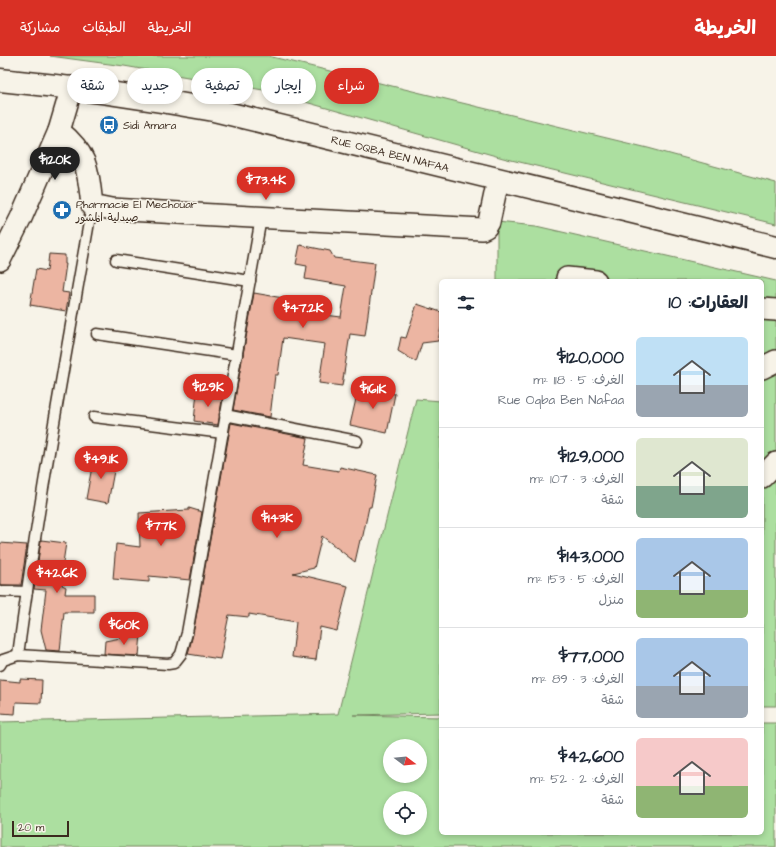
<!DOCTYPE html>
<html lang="ar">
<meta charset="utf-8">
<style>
:root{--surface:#fff;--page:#f6f6f7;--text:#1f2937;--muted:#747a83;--line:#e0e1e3;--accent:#d93025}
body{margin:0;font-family:"Architects Daughter","Playpen Sans Arabic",sans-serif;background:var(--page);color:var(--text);direction:rtl;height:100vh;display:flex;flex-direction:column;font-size:15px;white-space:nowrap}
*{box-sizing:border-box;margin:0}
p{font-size:13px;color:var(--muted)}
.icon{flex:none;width:22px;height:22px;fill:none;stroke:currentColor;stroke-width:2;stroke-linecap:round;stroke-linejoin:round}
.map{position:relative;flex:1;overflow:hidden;direction:ltr}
.panel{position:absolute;left:439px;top:223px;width:325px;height:556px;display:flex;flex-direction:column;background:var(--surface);border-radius:6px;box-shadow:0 2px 6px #0003;direction:rtl}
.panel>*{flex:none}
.banner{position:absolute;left:12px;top:12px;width:367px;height:36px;direction:rtl;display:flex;gap:8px}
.needle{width:26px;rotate:106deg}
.fabs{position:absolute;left:383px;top:683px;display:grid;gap:8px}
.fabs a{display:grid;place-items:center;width:44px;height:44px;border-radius:50%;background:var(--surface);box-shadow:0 2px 6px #0003;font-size:20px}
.scale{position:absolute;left:12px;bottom:10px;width:57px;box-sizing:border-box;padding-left:4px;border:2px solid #3b2a1e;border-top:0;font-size:11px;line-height:14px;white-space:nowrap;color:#3b2a1e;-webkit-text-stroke:3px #f7f3e8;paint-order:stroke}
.price{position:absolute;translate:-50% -34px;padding:0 9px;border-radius:14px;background:var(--accent);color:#fff;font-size:13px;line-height:26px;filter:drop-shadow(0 1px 2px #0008)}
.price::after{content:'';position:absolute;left:50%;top:24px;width:12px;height:9px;margin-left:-6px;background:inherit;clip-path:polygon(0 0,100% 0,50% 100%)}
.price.on{background:#222;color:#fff}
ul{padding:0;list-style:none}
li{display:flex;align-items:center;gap:12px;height:100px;padding:0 16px}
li+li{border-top:1px solid var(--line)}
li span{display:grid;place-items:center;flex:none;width:112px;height:80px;border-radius:6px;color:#555}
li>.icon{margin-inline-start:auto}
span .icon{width:48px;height:48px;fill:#fffc;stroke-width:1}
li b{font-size:17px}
h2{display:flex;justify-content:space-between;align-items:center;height:48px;padding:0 16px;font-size:17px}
.pill{padding:0 14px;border-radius:18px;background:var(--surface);box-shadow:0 2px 6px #0003;font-size:14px;line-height:36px}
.pill.on{background:var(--accent);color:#fff}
header{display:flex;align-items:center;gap:24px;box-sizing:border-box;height:56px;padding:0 20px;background:var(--accent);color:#fff}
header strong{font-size:19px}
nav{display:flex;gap:22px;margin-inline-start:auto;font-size:14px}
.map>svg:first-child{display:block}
</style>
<header>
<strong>الخريطة</strong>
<nav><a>الخريطة</a><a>الطبقات</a><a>مشاركة</a></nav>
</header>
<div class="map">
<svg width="776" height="791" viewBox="0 0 776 791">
<rect width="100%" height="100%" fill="#f7f3e8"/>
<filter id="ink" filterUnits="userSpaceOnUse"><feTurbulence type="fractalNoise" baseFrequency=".025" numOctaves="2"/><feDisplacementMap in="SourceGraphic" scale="8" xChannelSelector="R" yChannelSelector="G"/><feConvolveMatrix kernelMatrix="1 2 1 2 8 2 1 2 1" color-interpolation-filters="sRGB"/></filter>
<g filter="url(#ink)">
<g fill="#acdfa0" stroke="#74845f" fill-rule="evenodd">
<path d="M 50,0 L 268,0 L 648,92 L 776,127 L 776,168 L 503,102 L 263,34 L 124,10 Z"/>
<path d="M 497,166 L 536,170 L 776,225 L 776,650 L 762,650 L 762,225 L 497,225 Z"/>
<path d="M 416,343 L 441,345 L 441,657 L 353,659 L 441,661 L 441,777 L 762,777 L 762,667 L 776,667 L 776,791 L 0,791 L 0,666 L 338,658 ZM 390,690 L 420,690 L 420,720 L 390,720 ZM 390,742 L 420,742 L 420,772 L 390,772 Z"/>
</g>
<g fill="#ecb5a2" stroke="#3b2a1e">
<path d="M 300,189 L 330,195 L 334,202 L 375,207 L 365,280 L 350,278 L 342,330 L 319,327 L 325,288 L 283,282 L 278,319 L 275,319 L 270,361 L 233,354 L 254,237 L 289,243 L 287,254 L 341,261 L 346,230 L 305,223 L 307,210 L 296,208 Z"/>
<path d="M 49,198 L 65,199 L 65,208 L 66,208 L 62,236 L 69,237 L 66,255 L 30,249 L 36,213 L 47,215 Z"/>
<path d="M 417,248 L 441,256 L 441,271 L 438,285 L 422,287 L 416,306 L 398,295 L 401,281 L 406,282 Z"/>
<path d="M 359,330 L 395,338 L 387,377 L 350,369 Z"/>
<path d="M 197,336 L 223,338 L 218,369 L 194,365 Z"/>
<path d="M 231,367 L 308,382 L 303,409 L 339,415 L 340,411 L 377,419 L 371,451 L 369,451 L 362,484 L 360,484 L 355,506 L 322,480 L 314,512 L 293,517 L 348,530 L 337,575 L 320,571 L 316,604 L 292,601 L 296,566 L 249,558 L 249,561 L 229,559 L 220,603 L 188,598 L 193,578 Z"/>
<path d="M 94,400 L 116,404 L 108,447 L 86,443 Z"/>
<path d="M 189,452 L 202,456 L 190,524 L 149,520 L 149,526 L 113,523 L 116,488 L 140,491 L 139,457 L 189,454 Z"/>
<path d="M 41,484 L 66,487 L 61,520 L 63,521 L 62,529 L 66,531 L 65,538 L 94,538 L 94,556 L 64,556 L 60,595 L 46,594 L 41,574 L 46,534 L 34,533 Z"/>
<path d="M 0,487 L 27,489 L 21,529 L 0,529 Z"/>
<path d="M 141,578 L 139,600 L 104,598 L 105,585 Z"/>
<path d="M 20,623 L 42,624 L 41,647 L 16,646 L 15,658 L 0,657 L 0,624 L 20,626 Z"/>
</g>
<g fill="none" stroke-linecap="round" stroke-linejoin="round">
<g stroke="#3b2a1e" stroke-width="13">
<g id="service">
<path d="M 116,204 L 250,225"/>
<path d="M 97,278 L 237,299"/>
<path d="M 225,359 L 357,385"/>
<path d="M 94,361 L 223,377"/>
<path d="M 0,535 L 27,536"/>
<path d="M 18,599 C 38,449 66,299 92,149"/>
<path d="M 0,609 L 3,604 L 18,599 L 168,608 L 174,607 L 181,598 L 187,577 L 261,162"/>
</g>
</g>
<g stroke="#3b2a1e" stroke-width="24">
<g id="minor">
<path d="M 59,75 C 88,98 88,115 92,149 L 112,153 L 196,158 L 482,173 L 486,171 L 489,166 L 498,124"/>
<path d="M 0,204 L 21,162 L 59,75 L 72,31"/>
<path d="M 567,222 L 596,225"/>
<path d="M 762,253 L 776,254"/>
<path d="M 762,312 L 776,305"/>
<path d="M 762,421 L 776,407"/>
</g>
</g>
<g stroke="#3b2a1e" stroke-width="25">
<path id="tertiary" d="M 0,24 C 72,31 143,41 214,54 L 776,191"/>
</g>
<use href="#service" stroke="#f7f3e8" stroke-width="10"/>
<use href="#minor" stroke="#f7f3e8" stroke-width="21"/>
<use href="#tertiary" stroke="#f7f3e8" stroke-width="22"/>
</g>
</g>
<defs>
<g id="bus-disc" transform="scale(1)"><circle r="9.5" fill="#1f6fb2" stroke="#f7f3e8"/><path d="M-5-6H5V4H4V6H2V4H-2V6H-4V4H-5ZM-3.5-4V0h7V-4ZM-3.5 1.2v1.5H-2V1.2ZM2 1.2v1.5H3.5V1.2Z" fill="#fff"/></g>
<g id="pharmacy-disc" transform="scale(1)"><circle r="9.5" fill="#1f6fb2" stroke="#f7f3e8"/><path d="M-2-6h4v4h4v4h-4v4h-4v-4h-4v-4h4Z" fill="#fff"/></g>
</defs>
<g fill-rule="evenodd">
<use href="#bus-disc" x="109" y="69"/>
<use href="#pharmacy-disc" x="62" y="154"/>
</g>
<g text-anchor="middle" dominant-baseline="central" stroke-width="3" stroke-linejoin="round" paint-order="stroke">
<g font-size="11" fill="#3b2a1e" stroke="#f7f3e8" text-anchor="start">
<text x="123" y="69">Sidi Amara</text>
<text x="76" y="148">Pharmacie El Mechouar<tspan x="76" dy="13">صيدلية المشور</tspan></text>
</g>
<g font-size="11" fill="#3b2a1e" stroke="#f7f3e8">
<text transform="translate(390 98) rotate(14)">RUE OQBA BEN NAFAA</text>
</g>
</g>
</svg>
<div class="fabs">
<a><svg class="needle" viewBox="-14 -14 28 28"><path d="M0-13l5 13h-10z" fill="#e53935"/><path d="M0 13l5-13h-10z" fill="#747a83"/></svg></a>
<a><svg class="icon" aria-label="locate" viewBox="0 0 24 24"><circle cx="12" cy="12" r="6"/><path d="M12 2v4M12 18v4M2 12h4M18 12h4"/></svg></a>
</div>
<div class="scale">20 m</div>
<b class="price on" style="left:55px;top:125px">$120K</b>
<b class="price" style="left:266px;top:145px">$73.4K</b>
<b class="price" style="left:303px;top:273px">$47.2K</b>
<b class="price" style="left:208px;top:352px">$129K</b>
<b class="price" style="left:373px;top:354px">$161K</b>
<b class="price" style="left:101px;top:424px">$49.1K</b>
<b class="price" style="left:277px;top:483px">$143K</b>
<b class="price" style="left:161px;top:491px">$77K</b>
<b class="price" style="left:57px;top:538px">$42.6K</b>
<b class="price" style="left:124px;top:590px">$60K</b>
<div class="banner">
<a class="pill on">شراء</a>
<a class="pill">إيجار</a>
<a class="pill">تصفية</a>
<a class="pill">جديد</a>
<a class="pill">شقة</a>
</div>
<section class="panel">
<h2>العقارات: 10<svg class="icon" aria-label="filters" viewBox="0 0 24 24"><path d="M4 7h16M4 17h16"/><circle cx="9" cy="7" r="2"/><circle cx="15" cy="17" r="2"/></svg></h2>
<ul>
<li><span style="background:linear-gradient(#bfe0f5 60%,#9aa5b1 0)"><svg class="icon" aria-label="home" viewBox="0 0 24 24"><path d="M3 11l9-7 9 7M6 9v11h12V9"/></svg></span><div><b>$120,000</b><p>الغرف: 5 · 118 m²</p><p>Rue Oqba Ben Nafaa</p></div></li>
<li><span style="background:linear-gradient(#dfe7d0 60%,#7fa58c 0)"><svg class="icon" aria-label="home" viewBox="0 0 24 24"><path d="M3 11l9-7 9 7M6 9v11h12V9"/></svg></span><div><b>$129,000</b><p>الغرف: 3 · 107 m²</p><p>شقة</p></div></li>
<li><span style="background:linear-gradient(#a9c7e8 65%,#8fb573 0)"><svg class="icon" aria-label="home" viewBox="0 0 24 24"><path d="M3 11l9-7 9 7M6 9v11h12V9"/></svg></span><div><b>$143,000</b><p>الغرف: 5 · 153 m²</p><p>منزل</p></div></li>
<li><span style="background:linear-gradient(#a9c7e8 60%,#9aa5b1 0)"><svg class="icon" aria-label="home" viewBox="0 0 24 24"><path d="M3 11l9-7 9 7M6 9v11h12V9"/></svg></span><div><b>$77,000</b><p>الغرف: 3 · 89 m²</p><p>شقة</p></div></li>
<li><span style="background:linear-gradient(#f6c9c9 60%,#8fb573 0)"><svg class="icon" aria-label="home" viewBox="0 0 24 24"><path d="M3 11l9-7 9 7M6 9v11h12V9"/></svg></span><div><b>$42,600</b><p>الغرف: 2 · 52 m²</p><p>شقة</p></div></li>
</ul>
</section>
</div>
